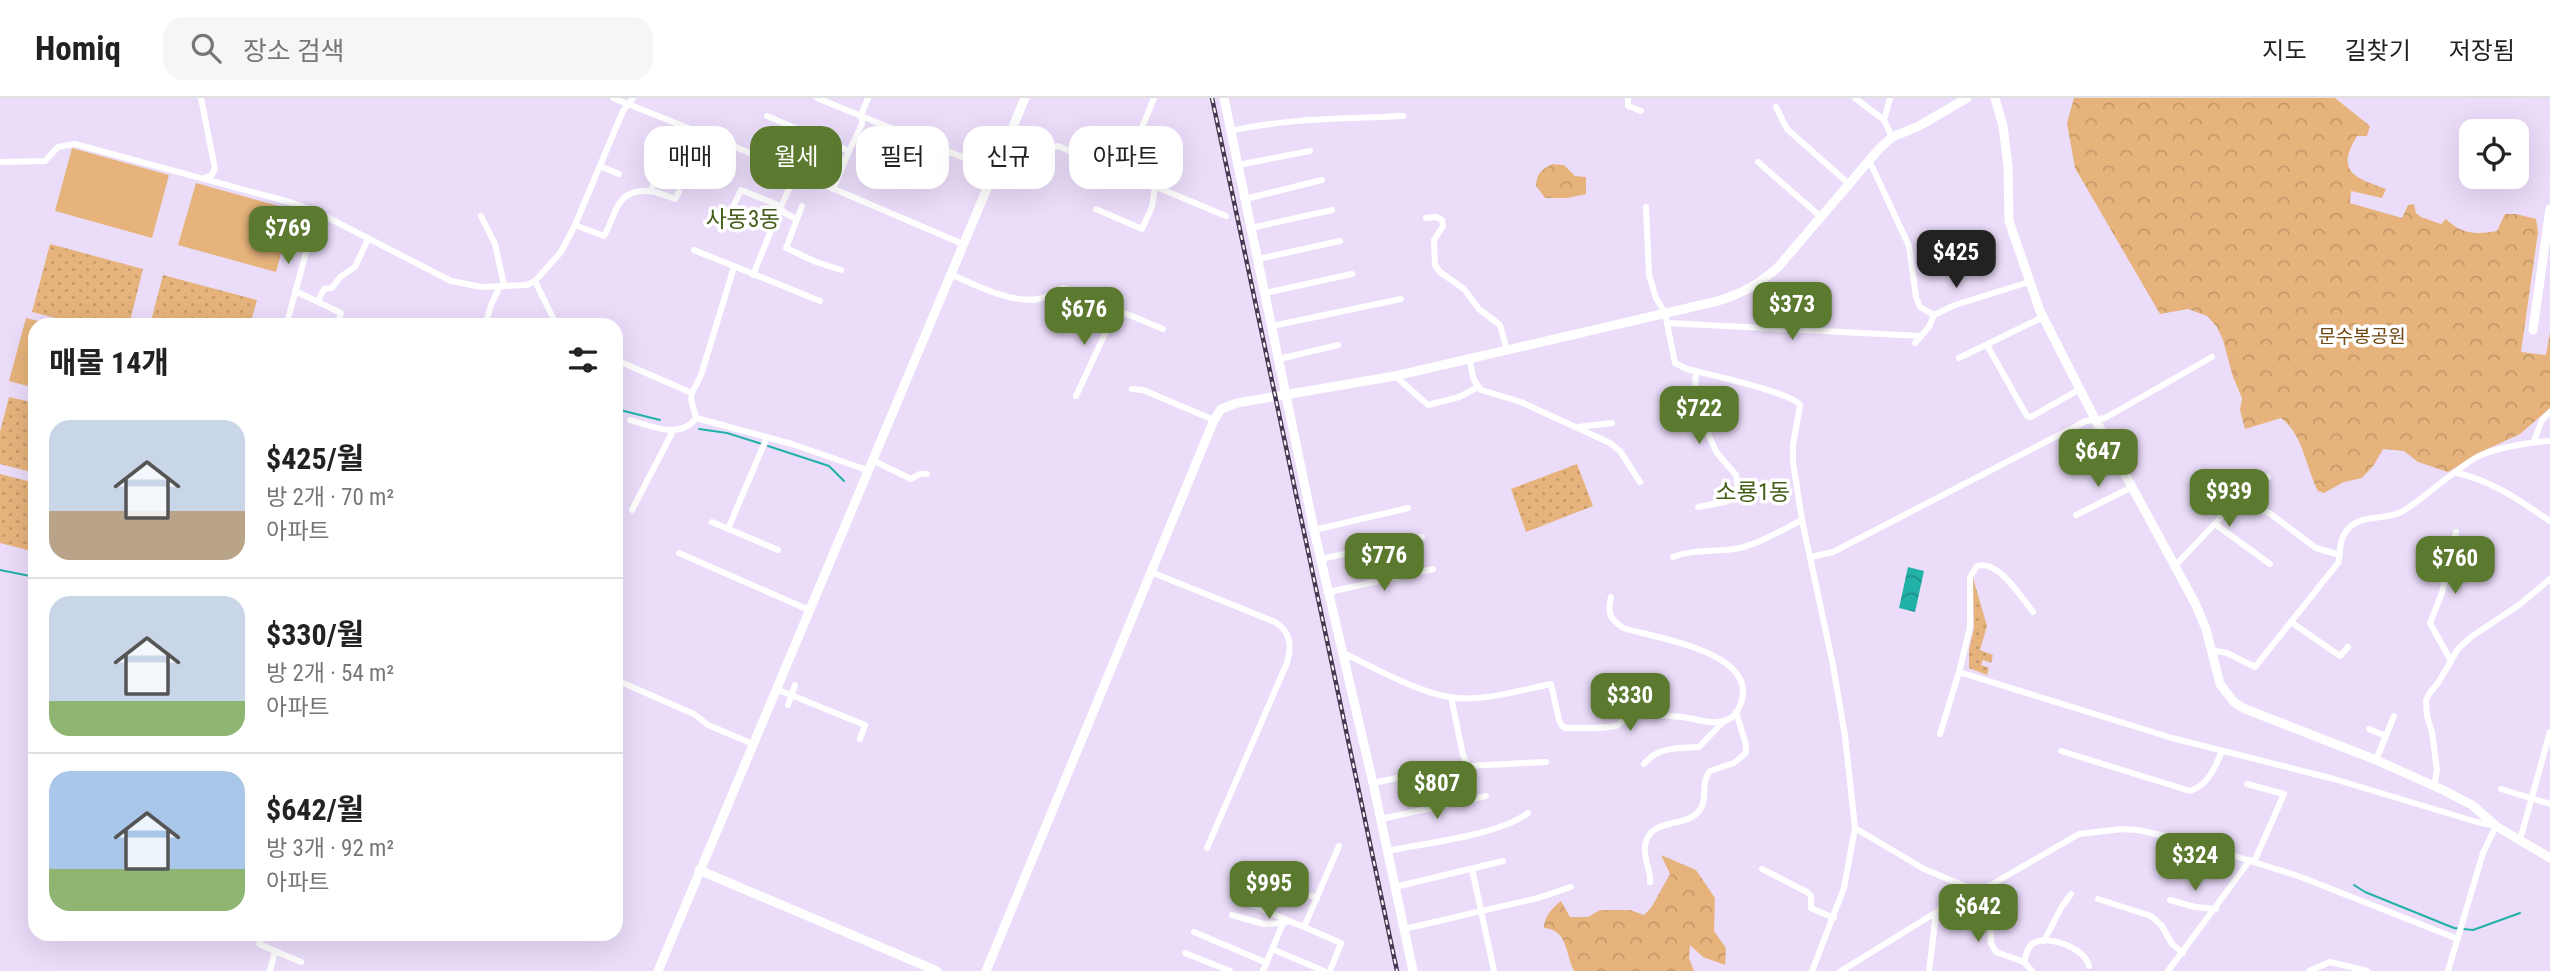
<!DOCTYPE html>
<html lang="ko">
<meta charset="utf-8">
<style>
:root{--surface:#fff;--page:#f6f6f6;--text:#222;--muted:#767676;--line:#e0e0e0;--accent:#5c7a2f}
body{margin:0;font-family:"Roboto Condensed","Noto Sans KR",sans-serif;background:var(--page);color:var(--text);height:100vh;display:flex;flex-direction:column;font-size:26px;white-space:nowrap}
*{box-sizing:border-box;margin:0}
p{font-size:23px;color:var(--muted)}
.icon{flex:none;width:38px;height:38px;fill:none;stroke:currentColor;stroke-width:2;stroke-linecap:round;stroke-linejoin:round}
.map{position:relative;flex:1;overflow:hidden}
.details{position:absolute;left:28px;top:220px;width:595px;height:623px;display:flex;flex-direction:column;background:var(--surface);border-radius:21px;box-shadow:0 7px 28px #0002}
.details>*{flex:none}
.banner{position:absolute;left:644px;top:28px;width:665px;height:63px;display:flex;gap:14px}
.buttons{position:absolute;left:2459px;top:21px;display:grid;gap:14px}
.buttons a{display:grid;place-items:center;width:70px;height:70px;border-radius:14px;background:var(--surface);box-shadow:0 7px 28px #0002;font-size:35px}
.price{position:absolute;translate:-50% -60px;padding:0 16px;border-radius:14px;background:var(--accent);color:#fff;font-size:23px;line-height:46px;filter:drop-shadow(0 2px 4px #0008)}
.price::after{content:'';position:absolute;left:50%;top:42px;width:21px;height:16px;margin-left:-10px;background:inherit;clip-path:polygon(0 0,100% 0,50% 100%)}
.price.selected{background:#222;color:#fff}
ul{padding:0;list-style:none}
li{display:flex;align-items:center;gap:21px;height:175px;padding:0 21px}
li+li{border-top:2px solid var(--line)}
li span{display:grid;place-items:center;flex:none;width:196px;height:140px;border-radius:21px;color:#555}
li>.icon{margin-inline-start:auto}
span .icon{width:84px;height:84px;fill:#fffc;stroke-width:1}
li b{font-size:30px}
h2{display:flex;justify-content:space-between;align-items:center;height:84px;padding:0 21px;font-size:30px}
.pill{padding:0 24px;border-radius:21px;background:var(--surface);box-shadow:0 7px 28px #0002;font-size:24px;line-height:63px}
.pill.selected{background:var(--accent);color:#fff}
header{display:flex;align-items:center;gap:42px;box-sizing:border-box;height:98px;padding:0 35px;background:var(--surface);border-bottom:2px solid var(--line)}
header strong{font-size:33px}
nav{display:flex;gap:38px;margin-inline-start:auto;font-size:24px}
.search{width:490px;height:63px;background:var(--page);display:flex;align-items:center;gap:18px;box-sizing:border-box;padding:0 24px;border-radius:21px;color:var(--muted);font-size:26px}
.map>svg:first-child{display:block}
</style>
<header>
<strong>Homiq</strong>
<div class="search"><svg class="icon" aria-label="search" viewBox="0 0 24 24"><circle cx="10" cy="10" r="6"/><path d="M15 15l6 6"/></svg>장소 검색</div>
<nav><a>지도</a><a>길찾기</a><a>저장됨</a></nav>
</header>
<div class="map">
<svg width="2550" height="873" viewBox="0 0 2550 873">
<defs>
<pattern id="grass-dots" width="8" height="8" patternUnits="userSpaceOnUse" patternTransform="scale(1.75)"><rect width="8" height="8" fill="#e6b37c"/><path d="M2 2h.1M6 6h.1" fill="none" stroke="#c5996b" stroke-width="1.8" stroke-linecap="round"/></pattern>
<pattern id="forest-crowns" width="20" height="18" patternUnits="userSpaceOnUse" patternTransform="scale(1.75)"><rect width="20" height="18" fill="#e6b37c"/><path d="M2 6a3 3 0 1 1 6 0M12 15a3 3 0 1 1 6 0" fill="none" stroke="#c5996b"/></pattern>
<pattern id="water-waves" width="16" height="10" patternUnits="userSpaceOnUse" patternTransform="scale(1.75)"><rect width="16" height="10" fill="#21b1a8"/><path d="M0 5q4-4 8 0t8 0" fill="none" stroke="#1c8f89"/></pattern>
</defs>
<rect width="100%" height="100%" fill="#ebddfa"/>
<g fill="url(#grass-dots)">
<path d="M 50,146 L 143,171 L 129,227 L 83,227 L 32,214 Z"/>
<path d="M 163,177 L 257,202 L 250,227 L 150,227 Z"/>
<path d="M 9,299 L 35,305 L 35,375 L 0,366 L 0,334 Z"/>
<path d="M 1577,366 L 1593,408 L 1526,434 L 1511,391 Z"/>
<path d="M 0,376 L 35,385 L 35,454 L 0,445 Z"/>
<path d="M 1973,480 L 1987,528 L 1980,552 L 1993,557 L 1991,565 L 1983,562 L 1981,567 L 1989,570 L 1987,577 L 1969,570 L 1969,552 L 1974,530 Z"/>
</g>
<g fill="url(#forest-crowns)">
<path d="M 2074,0 L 2335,0 L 2370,28 L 2367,38 L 2357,38 C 2335,74 2355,80 2386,91 L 2382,100 L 2351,93 L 2350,105 L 2402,120 L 2408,107 L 2414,106 L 2416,115 L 2421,119 L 2441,126 L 2446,121 C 2461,136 2476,137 2497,133 L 2505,116 L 2516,116 L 2536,121 L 2538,134 L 2521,254 L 2546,257 L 2550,234 L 2550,310 L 2520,336 L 2483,353 L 2448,374 L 2418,364 L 2404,353 L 2383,351 L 2374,367 L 2362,380 L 2344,384 L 2324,395 L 2318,393 C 2306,370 2303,336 2281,320 L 2245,331 L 2240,312 L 2242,300 L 2233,279 L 2223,242 L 2217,229 L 2207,218 L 2188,211 L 2160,216 L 2075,70 L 2067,25 Z"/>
<path d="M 1552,66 L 1564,67 L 1575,78 L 1586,79 L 1586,96 L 1567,100 L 1545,100 L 1536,88 C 1537,75 1541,72 1552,66 Z"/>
<path d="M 1661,757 L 1696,772 L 1715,800 L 1714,833 L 1726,850 L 1725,867 L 1703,859 L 1690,847 L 1689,860 L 1694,873 L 1574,873 C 1565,855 1568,832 1544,830 C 1544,819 1552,810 1561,803 L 1570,819 L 1588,819 L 1600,812 L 1630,812 L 1644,817 L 1651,810 L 1670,776 Z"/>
</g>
<g fill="#e6b37c">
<path d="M 72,50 L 169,77 L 152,140 L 55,113 Z"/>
<path d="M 196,85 L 293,112 L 276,174 L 178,147 Z"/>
<path d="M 26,220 L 54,227 L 35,228 L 35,290 L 9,283 Z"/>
</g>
<path fill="url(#water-waves)" d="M 1908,469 L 1924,473 L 1915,514 L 1899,510 Z"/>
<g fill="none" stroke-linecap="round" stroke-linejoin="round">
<g stroke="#21b1a8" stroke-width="2">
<path d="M 616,311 L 660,322"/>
<path d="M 699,331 L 727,335 L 762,346"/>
<path d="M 768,348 L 829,368 L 844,383"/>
<path d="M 0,472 L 35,479"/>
<path d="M 2354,787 L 2365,794 L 2454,830 L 2473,832 L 2520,815"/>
</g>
<g stroke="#fff" stroke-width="6">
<path d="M 201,0 L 215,71 L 211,78 L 206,79"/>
<path d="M 613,0 L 738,50 L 963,146"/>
<path d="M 817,0 L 994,72"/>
<path d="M 1628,0 L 1628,8 L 1641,13"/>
<path d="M 1855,0 L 1884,22"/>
<path d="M 1890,0 L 1884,22 L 1892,39"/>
<path d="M 1776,9 L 1787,31 L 1849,86"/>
<path d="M 767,18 L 849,53 L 862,26 L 861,17 L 868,0"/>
<path d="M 1231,33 C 1287,20 1345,21 1403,18"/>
<path d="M 1006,44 L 1031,54 L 1038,55 L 1058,48 L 1226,118"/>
<path d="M 1869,62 L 1909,148 L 1916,199 L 1920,209 L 1934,217"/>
<path d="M 0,64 L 45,63 L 58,49 L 75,46 L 293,105 L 317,114 L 451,183 L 482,189 L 527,187 L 535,183 L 561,154 L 575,127 L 623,13 L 633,0"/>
<path d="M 1758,64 L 1821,119"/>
<path d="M 1238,67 L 1310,53"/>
<path d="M 600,68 L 619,76"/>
<path d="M 1123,76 L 1154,0"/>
<path d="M 833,91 L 849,53"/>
<path d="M 651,92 L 659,74 L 666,77"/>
<path d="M 1245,101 L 1322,82"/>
<path d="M 781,108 L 783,114 L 796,121"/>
<path d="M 802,108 L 786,150 L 816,164 L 841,172"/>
<path d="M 1646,109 L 1649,177 L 1656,200 L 1665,215 L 1675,265 L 1687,271 C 1706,276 1791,294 1800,307 L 1793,347 L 1793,364 L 1802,422 L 1833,567 L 1845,638 L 1855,730 L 1844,790 L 1812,873"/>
<path d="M 1096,111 L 1142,131 L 1152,109 L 1155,88"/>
<path d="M 731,113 L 741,92 L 781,108 L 797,74"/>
<path d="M 481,118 L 495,146 L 504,187"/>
<path d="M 1426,120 L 1436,119 L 1442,122 L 1443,128 L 1434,142 L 1435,167 L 1440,174 L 1464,191 L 1479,211 L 1500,227 L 1507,252"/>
<path d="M 575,127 L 604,138 C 614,122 615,98 636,94 C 653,91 658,95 675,101 L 679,94"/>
<path d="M 1251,130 L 1332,112"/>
<path d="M 694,152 L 820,203"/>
<path d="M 1258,161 L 1340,143"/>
<path d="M 950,176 C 976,187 1011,206 1039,201 C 1049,199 1054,192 1064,190 L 1163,231"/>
<path d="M 753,177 L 781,108"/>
<path d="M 535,183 L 557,228"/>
<path d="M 295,193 L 341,215 L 337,228"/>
<path d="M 1265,195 L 1352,176"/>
<path d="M 318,203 L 324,191 L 332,190 L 340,179 L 355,169 L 368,141"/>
<path d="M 1667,225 L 1921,238"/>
<path d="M 286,228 L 317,114"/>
<path d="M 485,228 L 491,207 L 500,188"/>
<path d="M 1272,228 L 1401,201"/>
<path d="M 1915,245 L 1929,229 L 1934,217 L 1955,207 L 2029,184"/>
<path d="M 1987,247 L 2027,318 L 2031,319 L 2080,291"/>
<path d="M 1959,260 L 2043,219"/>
<path d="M 1279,261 L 1338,247"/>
<path d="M 1469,261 L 1474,282 L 1481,292 L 1521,304 L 1610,345 L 1620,353 L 1640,384"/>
<path d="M 616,262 L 692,295 L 691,301 L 696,320 C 680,342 651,328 630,322"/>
<path d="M 1696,274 L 1694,302 L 1696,310 L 1717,355 L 1736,377 L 1738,392 L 1734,400 L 1725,404 L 1698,409"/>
<path d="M 1395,278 L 1428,307 L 1459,299 L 1478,289"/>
<path d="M 1132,291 L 1143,292 L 1214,322"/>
<path d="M 692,295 L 701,277 L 734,169"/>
<path d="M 1076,298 L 1116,212"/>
<path d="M 696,320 L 792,346 L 867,372"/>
<path d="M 1578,329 L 1612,325"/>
<path d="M 2534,343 L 2542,322 L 2550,314"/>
<path d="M 872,362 L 911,381 L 920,376 L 927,376"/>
<path d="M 2457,375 C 2493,383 2520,403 2550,423"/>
<path d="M 2237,407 L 2268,414 L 2316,450 L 2340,457"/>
<path d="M 632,412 L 673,333"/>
<path d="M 2076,417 L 2132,389"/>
<path d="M 712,424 L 778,452"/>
<path d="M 2215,426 L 2270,466"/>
<path d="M 728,431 L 767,339"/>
<path d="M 1314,432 L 1408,410"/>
<path d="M 679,455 L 809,512"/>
<path d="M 1673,459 C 1693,451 1713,454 1734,451 C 1758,447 1780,433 1802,422"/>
<path d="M 1811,459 L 1833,454 L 2086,323 L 2105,320 L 2212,259"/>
<path d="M 1321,461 L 1422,439"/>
<path d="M 2175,468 L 2221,419 L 2246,401 L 2268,379"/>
<path d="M 1151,474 L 1275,524 C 1291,534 1292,548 1287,565 L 1207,750"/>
<path d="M 1329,494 L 1433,471"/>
<path d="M 2033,514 C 2021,499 1998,461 1977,468 L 1970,479 L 1970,529 L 1959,574 L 2172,640 L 2334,681 L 2477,724 L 2496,728 L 2483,755 L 2448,873"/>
<path d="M 2291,524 L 2340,558 L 2348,549"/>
<path d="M 2211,552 L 2227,555 L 2255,569 L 2338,465 C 2342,452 2337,444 2348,431 C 2362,415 2387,423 2403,413 C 2429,397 2451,374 2477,359 C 2494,350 2530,344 2550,343"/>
<path d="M 1343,555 C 1376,570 1412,592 1449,599 C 1479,605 1521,592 1551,586 L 1559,622 L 1562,628 L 1566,630 C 1582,630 1599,631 1615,628 C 1621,627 1621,622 1628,620 C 1644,614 1664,618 1681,619 C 1695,620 1710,627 1724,623 C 1733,621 1738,613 1741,605 C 1759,554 1655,540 1623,530 C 1610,521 1607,515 1611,499"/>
<path d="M 2451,563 L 2430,525 L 2442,495 L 2456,434"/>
<path d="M 616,582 L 694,616 L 708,627 L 753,646"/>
<path d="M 776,591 L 865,627 L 860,641"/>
<path d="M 1451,599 L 1463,657 L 1468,668 L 1546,664"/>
<path d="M 788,607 L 795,587"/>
<path d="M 2369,631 L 2386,638"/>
<path d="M 1940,636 L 1959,574"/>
<path d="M 2061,653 L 2190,693 C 2208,687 2215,670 2222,653"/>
<path d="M 2376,662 L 2394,618"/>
<path d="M 1644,666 C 1657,649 1679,650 1699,649 L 1724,623"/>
<path d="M 1373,685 L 1436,672"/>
<path d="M 2247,686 L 2284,696 L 2254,764"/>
<path d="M 2434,688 L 2437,672 L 2432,634 L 2427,618 L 2426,602 L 2429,596 L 2438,585 L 2458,551 L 2471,539 L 2519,507 L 2550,481"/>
<path d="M 2501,691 L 2550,706"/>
<path d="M 1381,721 L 1486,698"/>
<path d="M 1855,730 L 1924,771 L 1977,793"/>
<path d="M 2520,742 L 2550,634"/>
<path d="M 1388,753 C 1425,745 1500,737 1528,715"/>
<path d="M 1472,771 L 1494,873"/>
<path d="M 1762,771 L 1807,794 L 1811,798 L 1811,810 L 1834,820"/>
<path d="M 1650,784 C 1651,772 1643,760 1645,747 C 1651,717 1689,732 1701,710 C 1708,698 1700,685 1710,673 L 1734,665 L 1746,655 L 1746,647 L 1736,614"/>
<path d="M 1286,788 L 1317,800"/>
<path d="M 1989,788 L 1991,845 L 1996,854 L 2024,864 L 2032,873"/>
<path d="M 1395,789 L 1503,763"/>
<path d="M 2098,801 L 2151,818 L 2162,828 L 2172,846 L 2183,855"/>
<path d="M 2170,802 L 2195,809 L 2216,811"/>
<path d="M 1251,806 L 1289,823"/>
<path d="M 1232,817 L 1264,826 L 1283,825"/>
<path d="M 1404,831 L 1538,800 L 1571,789"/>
<path d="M 1194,834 L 1267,865"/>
<path d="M 262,836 L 259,846 L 275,853 L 270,873"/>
<path d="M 2044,843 L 2061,810 L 2071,796"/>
<path d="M 1272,851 L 1324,873"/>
<path d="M 275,853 L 301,864"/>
<path d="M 1185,855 L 1230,873"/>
<path d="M 2024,864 C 2026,858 2027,848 2034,845 C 2049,836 2086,851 2089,868"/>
<path d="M 1263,873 L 1283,825 L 1289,823 L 1304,829"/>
<path d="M 1330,873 L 1341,845 L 1304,829 L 1339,748"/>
<path d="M 1841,873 L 1966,796 L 1989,788 L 2079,736 L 2122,731 L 2138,732 L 2187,743 L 2301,779 L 2458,841"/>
<path d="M 1929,873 L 1936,815"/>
<path d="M 2168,873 L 2250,762"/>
<path d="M 2309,873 L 2330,864 L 2367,873"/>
</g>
<g stroke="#fff" stroke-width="9">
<path d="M 1224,0 L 1314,432 L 1373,685 L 1413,873"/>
<path d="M 1995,0 L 2003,28 L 2008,68 L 2009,123 L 2040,213 L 2095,321 L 2195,505 L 2206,531 L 2220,586 L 2234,604 L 2243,610 L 2376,662 L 2443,692 L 2472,707 L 2496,728 L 2550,760"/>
<path d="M 2533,232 L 2550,111"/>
<path d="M 699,772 L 937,873"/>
<path d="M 658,873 L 1025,0"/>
<path d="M 986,873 L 1214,322 L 1221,311 L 1237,305 L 1395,278 L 1718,203 C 1743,195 1760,186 1779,168 L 1879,51 L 1892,39 L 1919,28 L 1967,0"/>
</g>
<g stroke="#473953" stroke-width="4.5">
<path id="rail" d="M 1212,0 L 1397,873"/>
</g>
<use href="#rail" stroke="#fff" stroke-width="2" stroke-dasharray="5" stroke-linecap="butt"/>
</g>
<g text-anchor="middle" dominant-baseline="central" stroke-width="7" stroke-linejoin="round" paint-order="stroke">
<g font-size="19" fill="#704712" stroke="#fff">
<text x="2362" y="238">문수봉공원</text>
</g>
<g font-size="23" fill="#445e19" stroke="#fff">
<text x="743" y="121">사동3동</text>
<text x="1753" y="394">소룡1동</text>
</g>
</g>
</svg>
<div class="buttons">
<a><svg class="icon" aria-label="locate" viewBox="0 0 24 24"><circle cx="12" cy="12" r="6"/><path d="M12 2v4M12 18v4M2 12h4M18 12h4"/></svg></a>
</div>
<b class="price" style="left:288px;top:168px">$769</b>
<b class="price selected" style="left:1956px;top:192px">$425</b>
<b class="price" style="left:1792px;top:244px">$373</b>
<b class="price" style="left:1084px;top:249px">$676</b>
<b class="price" style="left:1699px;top:348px">$722</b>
<b class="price" style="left:2098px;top:391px">$647</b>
<b class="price" style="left:2229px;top:431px">$939</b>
<b class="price" style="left:1384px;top:495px">$776</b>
<b class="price" style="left:2455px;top:498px">$760</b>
<b class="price" style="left:1630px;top:635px">$330</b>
<b class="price" style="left:1437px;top:723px">$807</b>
<b class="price" style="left:2195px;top:795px">$324</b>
<b class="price" style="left:1269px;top:823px">$995</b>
<b class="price" style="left:1978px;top:846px">$642</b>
<div class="banner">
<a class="pill">매매</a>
<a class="pill selected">월세</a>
<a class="pill">필터</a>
<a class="pill">신규</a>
<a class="pill">아파트</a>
</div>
<section class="details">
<h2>매물 14개<svg class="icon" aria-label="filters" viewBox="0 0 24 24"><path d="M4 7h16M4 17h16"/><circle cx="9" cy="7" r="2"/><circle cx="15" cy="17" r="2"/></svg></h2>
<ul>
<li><span style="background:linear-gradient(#c9d6e8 65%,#b9a48a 0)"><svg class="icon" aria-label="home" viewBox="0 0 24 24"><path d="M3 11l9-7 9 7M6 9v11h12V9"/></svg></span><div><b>$425/월</b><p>방 2개 · 70 m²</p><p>아파트</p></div></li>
<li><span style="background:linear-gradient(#c9d6e8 75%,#8fb573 0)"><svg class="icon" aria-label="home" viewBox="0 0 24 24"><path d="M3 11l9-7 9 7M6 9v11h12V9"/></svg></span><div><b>$330/월</b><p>방 2개 · 54 m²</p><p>아파트</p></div></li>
<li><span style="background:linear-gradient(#a9c7e8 70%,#8fb573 0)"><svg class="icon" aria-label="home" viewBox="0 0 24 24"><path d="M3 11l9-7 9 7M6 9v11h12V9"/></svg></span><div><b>$642/월</b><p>방 3개 · 92 m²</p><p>아파트</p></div></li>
</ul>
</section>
</div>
